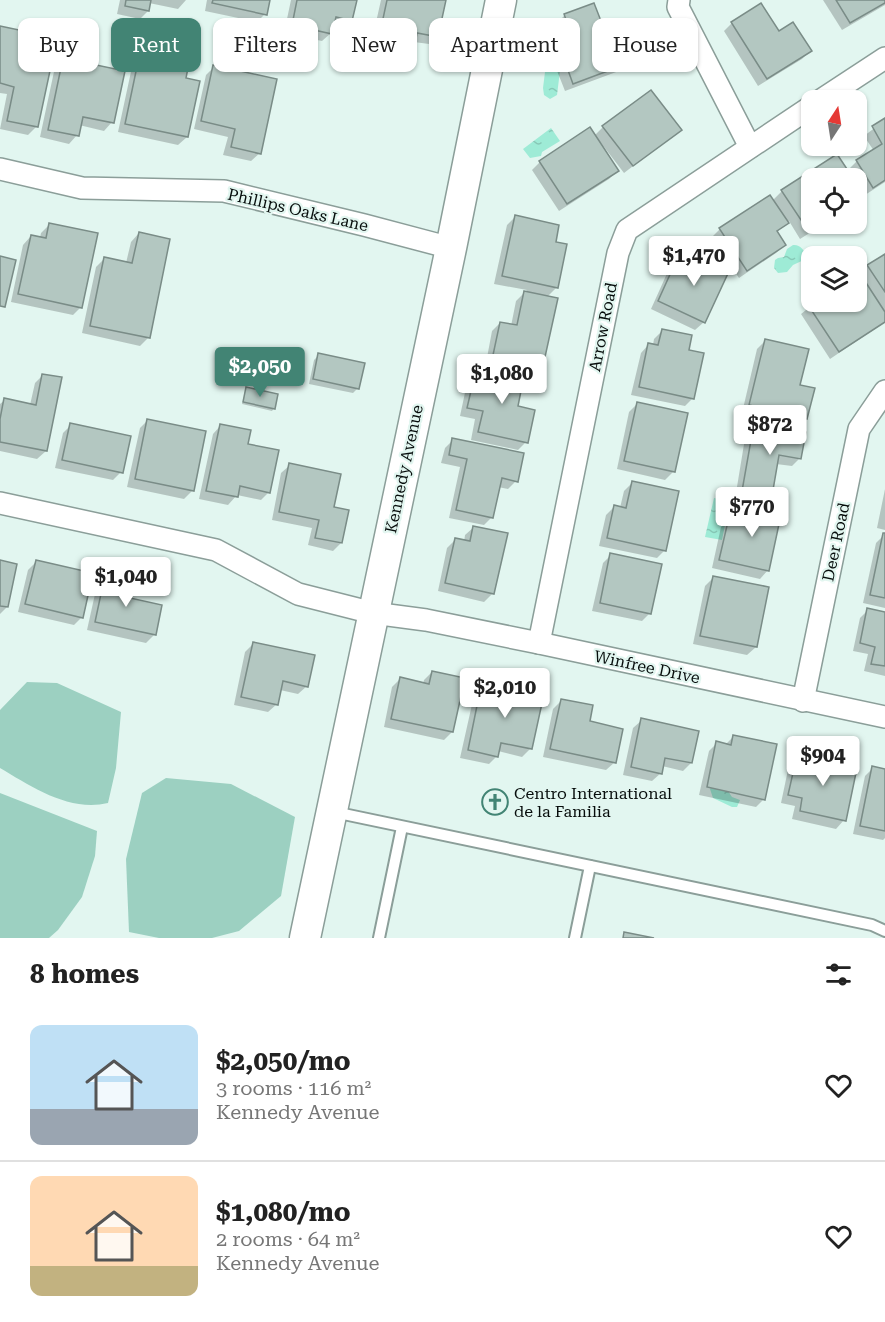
<!DOCTYPE html>
<meta charset="utf-8">
<style>
:root{--surface:#fff;--page:#f6f6f6;--text:#222;--muted:#767676;--line:#e0e0e0;--accent:#428474}
body{margin:0;font-family:"Roboto Serif",serif;background:var(--page);color:var(--text);height:100vh;display:flex;flex-direction:column;font-size:22px;white-space:nowrap}
*{box-sizing:border-box;margin:0}
p{font-size:20px;color:var(--muted)}
.icon{flex:none;width:33px;height:33px;fill:none;stroke:currentColor;stroke-width:2;stroke-linecap:round;stroke-linejoin:round}
.map{position:relative;height:938px;overflow:hidden}
.details{display:flex;flex-direction:column;background:var(--surface);flex:1}
.details>*{flex:none}
.hud{position:absolute;left:18px;top:18px;width:849px;height:54px;display:flex;gap:12px}
.needle{width:39px;rotate:12deg}
.buttons{position:absolute;left:801px;top:90px;display:grid;gap:12px}
.buttons a{display:grid;place-items:center;width:66px;height:66px;border-radius:12px;background:var(--surface);box-shadow:0 2px 4px #0004;font-size:30px}
.price{position:absolute;translate:-50% -51px;padding:0 14px;border-radius:6px;background:#fff;color:#222;font-size:20px;line-height:39px;filter:drop-shadow(0 2px 3px #0008)}
.price::after{content:'';position:absolute;left:50%;top:36px;width:18px;height:14px;margin-left:-9px;background:inherit;clip-path:polygon(0 0,100% 0,50% 100%)}
.price.current{background:var(--accent);color:#fff}
ul{padding:0;list-style:none}
li{display:flex;align-items:center;gap:18px;height:150px;padding:0 30px}
li+li{border-top:2px solid var(--line)}
li span{display:grid;place-items:center;flex:none;width:168px;height:120px;border-radius:12px;color:#555}
li>.icon{margin-inline-start:auto}
span .icon{width:72px;height:72px;fill:#fffc;stroke-width:1}
li b{font-size:26px}
h2{display:flex;justify-content:space-between;align-items:center;height:72px;padding:0 30px;font-size:26px}
.tag{padding:0 21px;border-radius:12px;background:var(--surface);box-shadow:0 2px 4px #0004;font-size:21px;line-height:54px}
.tag.current{background:var(--accent);color:#fff}
.map>svg:first-child{display:block}
</style>
<div class="map">
<svg width="885" height="938" viewBox="0 0 885 938">
<defs>
<pattern id="water-ripples" width="26" height="14" patternUnits="userSpaceOnUse" patternTransform="scale(1.5)"><rect width="26" height="14" fill="#9eebd6"/><path d="M2 4q2-2 4 0t4 0M15 11q2-2 4 0t4 0" fill="none" stroke="#87c8b6"/></pattern>
</defs>
<rect width="100%" height="100%" fill="#e2f6f0"/>
<g fill="#9cd0c1">
<path d="M 27,682 L 57,683 L 121,712 L 116,768 L 108,803 C 69,812 32,787 0,768 L 0,710 Z"/>
<path d="M 166,778 L 231,784 L 295,817 L 281,896 L 239,931 L 212,938 L 159,938 L 129,932 L 126,859 L 142,793 Z"/>
<path d="M 0,793 L 97,831 L 95,856 L 82,897 L 58,930 L 49,938 L 0,938 Z"/>
</g>
<g fill="url(#water-ripples)">
<path d="M 547,64 L 554,64 L 560,71 L 557,95 L 550,99 L 544,95 L 543,88 L 545,72 L 543,69 Z"/>
<path d="M 551,128 L 560,141 L 542,152 L 541,156 L 530,158 L 523,149 Z"/>
<path d="M 793,245 C 801,244 806,252 806,259 L 793,265 L 787,272 L 778,273 L 774,268 L 775,260 L 778,258 L 784,257 L 787,249 Z"/>
<path d="M 714,498 L 738,503 L 736,513 L 727,515 L 722,540 L 705,537 Z"/>
<path d="M 712,786 L 725,787 L 732,797 L 740,800 L 737,807 L 732,807 L 713,798 L 710,789 Z"/>
</g>
<g fill="#0003">
<path d="M 120,0 L 186,0 L 178,9 L 149,3 L 148,11 L 140,19 L 117,14 Z"/>
<path d="M 207,0 L 268,0 L 265,14 L 257,22 L 205,11 Z"/>
<path d="M 291,0 L 355,0 L 351,20 L 343,28 L 332,26 L 331,33 L 322,41 L 284,33 Z"/>
<path d="M 381,0 L 442,0 L 437,36 L 429,44 L 414,42 L 412,48 L 404,57 L 370,49 Z"/>
<path d="M 823,0 L 885,0 L 885,5 L 842,30 Z"/>
<path d="M 594,5 L 607,41 L 635,60 L 627,68 L 565,91 L 552,58 L 565,48 L 556,24 L 564,16 Z"/>
<path d="M 760,5 L 778,33 L 810,51 L 802,59 L 758,86 L 724,31 L 732,23 Z"/>
<path d="M 0,27 L 36,127 L 28,135 L 0,129 L 7,94 L 0,93 Z"/>
<path d="M 63,59 L 112,122 L 104,131 L 79,125 L 77,135 L 69,144 L 40,137 L 55,67 Z"/>
<path d="M 140,59 L 184,80 L 198,83 L 187,137 L 178,145 L 118,132 L 132,67 Z"/>
<path d="M 214,67 L 260,153 L 251,161 L 223,155 L 228,137 L 194,129 L 206,75 Z"/>
<path d="M 885,120 L 885,182 L 865,195 L 856,178 L 854,178 L 849,169 L 857,161 L 874,151 L 864,136 Z"/>
<path d="M 603,127 L 680,130 L 624,173 L 601,143 L 599,144 L 617,171 L 609,179 L 559,211 L 532,170 L 540,162 L 594,136 Z"/>
<path d="M 836,156 L 851,178 L 812,178 L 812,224 L 824,224 L 800,239 L 789,221 L 776,233 L 785,245 L 776,253 L 739,278 L 712,237 L 720,229 L 772,201 L 782,191 Z"/>
<path d="M 515,217 L 554,243 L 557,287 L 547,297 L 542,365 L 534,373 L 524,371 L 516,407 L 526,442 L 518,450 L 471,440 L 475,419 L 460,416 L 466,388 L 474,380 L 483,381 L 485,374 L 495,365 L 486,363 L 492,331 L 500,323 L 511,326 L 516,301 L 527,290 L 494,284 L 507,225 Z"/>
<path d="M 50,224 L 81,307 L 73,315 L 11,302 L 23,245 L 31,236 L 40,238 L 41,233 Z"/>
<path d="M 139,233 L 148,338 L 140,346 L 82,333 L 96,267 L 104,259 L 126,263 L 131,242 Z"/>
<path d="M 697,255 L 704,322 L 695,330 L 651,309 L 669,269 L 677,261 L 687,266 Z"/>
<path d="M 885,256 L 885,322 L 830,359 L 801,314 L 816,302 L 856,302 L 859,275 L 868,266 Z"/>
<path d="M 662,331 L 687,351 L 693,398 L 685,406 L 631,395 L 641,353 L 649,344 L 653,345 L 654,339 Z"/>
<path d="M 765,341 L 798,386 L 806,418 L 798,426 L 742,413 L 757,349 Z"/>
<path d="M 319,355 L 358,388 L 353,393 L 309,384 L 314,360 Z"/>
<path d="M 43,375 L 46,451 L 37,459 L 0,451 L 0,404 L 5,400 L 30,405 L 35,383 Z"/>
<path d="M 247,389 L 274,408 L 272,411 L 242,404 Z"/>
<path d="M 637,404 L 674,471 L 665,480 L 617,469 L 629,412 Z"/>
<path d="M 148,420 L 192,491 L 184,499 L 127,487 L 140,428 Z"/>
<path d="M 754,424 L 800,458 L 792,466 L 776,464 L 770,496 L 762,504 L 753,502 L 768,570 L 760,579 L 712,568 L 721,527 L 729,519 L 739,521 L 741,512 L 751,502 L 735,499 L 746,432 Z"/>
<path d="M 71,425 L 121,472 L 113,480 L 55,468 L 63,433 Z"/>
<path d="M 221,425 L 247,445 L 269,492 L 261,500 L 237,495 L 228,505 L 199,499 L 213,434 Z"/>
<path d="M 453,440 L 516,481 L 508,489 L 498,487 L 492,517 L 484,525 L 449,518 L 460,467 L 441,463 L 445,448 Z"/>
<path d="M 290,465 L 341,543 L 333,551 L 308,545 L 312,528 L 272,520 L 281,473 Z"/>
<path d="M 632,483 L 665,550 L 657,558 L 599,546 L 606,515 L 614,507 L 620,508 L 624,491 Z"/>
<path d="M 885,489 L 885,530 L 877,528 Z"/>
<path d="M 474,527 L 493,593 L 484,602 L 438,591 L 447,548 L 455,540 L 464,542 L 465,535 Z"/>
<path d="M 884,535 L 885,535 L 885,608 L 863,603 L 876,543 Z"/>
<path d="M 611,555 L 650,613 L 642,621 L 592,611 L 603,563 Z"/>
<path d="M 0,562 L 7,607 L 0,614 Z"/>
<path d="M 36,562 L 82,617 L 74,625 L 18,612 L 28,570 Z"/>
<path d="M 105,577 L 128,599 L 155,634 L 146,643 L 87,630 L 97,585 Z"/>
<path d="M 713,578 L 756,647 L 747,655 L 693,644 L 705,586 Z"/>
<path d="M 868,610 L 885,614 L 885,676 L 864,671 L 868,654 L 853,651 L 860,618 Z"/>
<path d="M 253,644 L 307,686 L 298,694 L 280,690 L 277,704 L 268,712 L 234,705 L 245,652 Z"/>
<path d="M 432,672 L 452,732 L 444,740 L 384,727 L 392,687 L 400,679 L 423,684 L 424,680 Z"/>
<path d="M 483,683 L 531,748 L 522,757 L 498,751 L 497,756 L 489,764 L 460,758 L 475,691 Z"/>
<path d="M 562,700 L 588,723 L 615,762 L 606,770 L 543,757 L 553,709 Z"/>
<path d="M 642,720 L 691,763 L 683,771 L 662,766 L 661,773 L 652,781 L 623,775 L 633,728 Z"/>
<path d="M 734,736 L 764,799 L 756,807 L 699,795 L 709,751 L 717,743 L 725,745 Z"/>
<path d="M 797,756 L 844,820 L 836,829 L 792,819 L 795,806 L 781,803 L 789,765 Z"/>
<path d="M 873,768 L 885,771 L 885,838 L 883,840 L 853,834 L 865,776 Z"/>
</g>
<g fill="#b3c7c1" stroke="#7a8c87" stroke-width="1.5">
<path d="M 126,0 L 151,0 L 149,11 L 125,6 Z"/>
<path d="M 213,0 L 270,0 L 267,15 L 212,3 Z"/>
<path d="M 297,0 L 357,0 L 352,21 L 336,17 L 332,34 L 292,25 Z"/>
<path d="M 387,0 L 446,0 L 438,37 L 417,33 L 414,49 L 378,42 Z"/>
<path d="M 836,0 L 885,0 L 885,3 L 850,23 Z"/>
<path d="M 594,3 L 608,39 L 627,32 L 637,60 L 573,84 L 560,48 L 574,43 L 564,14 Z"/>
<path d="M 761,3 L 779,31 L 793,22 L 812,51 L 767,79 L 731,22 Z"/>
<path d="M 0,26 L 57,38 L 38,127 L 7,121 L 14,87 L 0,83 Z"/>
<path d="M 139,57 L 188,68 L 186,78 L 200,81 L 188,137 L 125,124 Z"/>
<path d="M 63,58 L 125,71 L 114,123 L 83,117 L 79,136 L 48,130 Z"/>
<path d="M 213,65 L 277,79 L 261,154 L 231,147 L 235,129 L 201,121 Z"/>
<path d="M 651,90 L 682,130 L 633,166 L 602,126 Z"/>
<path d="M 885,118 L 885,180 L 873,188 L 856,160 L 882,144 L 872,126 Z"/>
<path d="M 590,127 L 619,171 L 567,204 L 539,161 Z"/>
<path d="M 837,154 L 853,178 L 812,178 L 812,224 L 821,224 L 809,232 L 781,190 Z"/>
<path d="M 770,195 L 789,223 L 777,231 L 786,245 L 747,271 L 719,228 Z"/>
<path d="M 515,215 L 559,225 L 556,242 L 567,244 L 558,288 L 502,276 Z"/>
<path d="M 49,223 L 98,233 L 82,308 L 18,294 L 31,235 L 46,238 Z"/>
<path d="M 139,232 L 170,239 L 150,338 L 90,326 L 104,257 L 132,263 Z"/>
<path d="M 696,253 L 730,269 L 705,323 L 658,301 L 677,259 L 691,265 Z"/>
<path d="M 885,254 L 885,292 L 867,265 Z"/>
<path d="M 0,256 L 16,260 L 5,307 L 0,306 Z"/>
<path d="M 859,272 L 885,312 L 885,322 L 839,352 L 808,305 L 813,302 L 856,302 L 856,274 Z"/>
<path d="M 524,291 L 558,298 L 543,366 L 493,355 L 500,322 L 517,325 Z"/>
<path d="M 662,329 L 692,335 L 689,350 L 704,353 L 694,399 L 639,387 L 648,343 L 658,345 Z"/>
<path d="M 765,339 L 809,349 L 800,385 L 815,388 L 807,419 L 749,405 Z"/>
<path d="M 318,353 L 365,363 L 359,389 L 313,379 Z"/>
<path d="M 493,365 L 525,371 L 518,406 L 535,410 L 528,443 L 478,432 L 483,411 L 467,408 L 474,378 L 489,381 Z"/>
<path d="M 42,374 L 62,377 L 47,451 L 0,442 L 0,419 L 4,398 L 36,405 Z"/>
<path d="M 246,387 L 278,394 L 275,409 L 243,402 Z"/>
<path d="M 637,402 L 688,413 L 675,472 L 624,461 Z"/>
<path d="M 147,419 L 206,431 L 194,491 L 135,479 Z"/>
<path d="M 70,423 L 131,436 L 123,473 L 62,460 Z"/>
<path d="M 754,423 L 806,432 L 801,459 L 779,455 L 772,496 L 742,491 Z"/>
<path d="M 220,424 L 251,430 L 248,444 L 279,450 L 270,493 L 240,486 L 238,497 L 206,491 Z"/>
<path d="M 452,438 L 524,453 L 518,482 L 502,478 L 493,518 L 456,510 L 467,459 L 449,455 Z"/>
<path d="M 289,463 L 341,474 L 334,507 L 349,510 L 342,543 L 315,538 L 319,520 L 279,512 Z"/>
<path d="M 632,481 L 679,491 L 666,551 L 607,538 L 614,505 L 626,508 Z"/>
<path d="M 748,503 L 782,510 L 769,571 L 719,560 L 729,517 L 745,520 Z"/>
<path d="M 473,526 L 508,533 L 494,594 L 445,583 L 455,538 L 470,541 Z"/>
<path d="M 883,533 L 885,533 L 885,598 L 870,595 Z"/>
<path d="M 610,553 L 662,564 L 651,614 L 600,603 Z"/>
<path d="M 0,560 L 17,564 L 8,607 L 0,606 Z"/>
<path d="M 36,560 L 93,573 L 83,618 L 25,604 Z"/>
<path d="M 105,575 L 133,581 L 130,598 L 162,605 L 156,635 L 95,622 Z"/>
<path d="M 713,576 L 769,587 L 757,647 L 700,636 Z"/>
<path d="M 867,608 L 885,612 L 885,666 L 871,664 L 875,647 L 860,643 Z"/>
<path d="M 253,642 L 315,655 L 308,687 L 283,681 L 278,705 L 241,697 Z"/>
<path d="M 432,671 L 465,678 L 453,732 L 391,719 L 400,677 L 429,684 Z"/>
<path d="M 482,681 L 544,694 L 532,749 L 501,743 L 498,757 L 468,750 Z"/>
<path d="M 561,699 L 593,705 L 590,721 L 623,729 L 616,763 L 550,749 Z"/>
<path d="M 641,718 L 699,731 L 692,763 L 665,758 L 662,774 L 631,767 Z"/>
<path d="M 733,735 L 777,744 L 765,800 L 707,787 L 716,741 L 731,745 Z"/>
<path d="M 797,755 L 857,768 L 846,821 L 800,811 L 802,798 L 788,795 Z"/>
<path d="M 872,766 L 885,769 L 885,831 L 860,826 Z"/>
<path d="M 624,932 L 654,938 L 623,938 Z"/>
</g>
<g fill="none" stroke-linecap="round" stroke-linejoin="round">
<g stroke="#8b9e99" stroke-width="14">
<g id="lane">
<path d="M 334,812 L 872,925 L 885,931"/>
<path d="M 379,938 L 402,827"/>
<path d="M 575,938 L 590,866"/>
</g>
</g>
<g stroke="#8b9e99" stroke-width="24">
<g id="street">
<path d="M 679,0 L 678,7 L 750,147"/>
<path d="M 821,100 L 885,58"/>
<path d="M 0,169 L 82,188 L 224,191 L 364,225 L 451,248"/>
<path d="M 0,503 L 216,550 L 298,594 L 373,613 L 426,620 L 539,643 L 885,717"/>
<path d="M 539,643 L 618,253 L 627,230 L 812,106"/>
<path d="M 803,701 L 859,429 L 885,391"/>
</g>
</g>
<g stroke="#8b9e99" stroke-width="33">
<path id="secondary" d="M 305,938 L 451,248 L 501,0"/>
</g>
<use href="#lane" stroke="#fff" stroke-width="10"/>
<use href="#street" stroke="#fff" stroke-width="21"/>
<use href="#secondary" stroke="#fff" stroke-width="30"/>
</g>
<defs>
<g id="church-ring" transform="scale(1.35)"><circle r="9.5" fill="#e2f6f0" stroke="#428474" stroke-width="1.5"/><path d="M-1.2-6h2.4v3.5h3.3v2.4h-3.3V6h-2.4V-.1h-3.3v-2.4h3.3Z" fill="#428474"/></g>
</defs>
<g fill-rule="evenodd">
<use href="#church-ring" x="495" y="802"/>
</g>
<g text-anchor="middle" dominant-baseline="central" stroke-width="4.5" stroke-linejoin="round" paint-order="stroke">
<g font-size="16" fill="#070d0c" stroke="#e2f6f0">
<text transform="translate(298 210) rotate(13)">Phillips Oaks Lane</text>
<text transform="translate(603 327) rotate(-79)">Arrow Road</text>
<text transform="translate(404 469) rotate(-78)">Kennedy Avenue</text>
<text transform="translate(836 542) rotate(-78)">Deer Road</text>
<text transform="translate(647 667) rotate(12)">Winfree Drive</text>
</g>
<g font-size="16" fill="#070d0c" stroke="#e2f6f0" text-anchor="start">
<text x="514" y="793">Centro International<tspan x="514" dy="18">de la Familia</tspan></text>
</g>
</g>
</svg>
<div class="buttons">
<a><svg class="needle" viewBox="-14 -14 28 28"><path d="M0-13l5 13h-10z" fill="#e53935"/><path d="M0 13l5-13h-10z" fill="#767676"/></svg></a>
<a><svg class="icon" aria-label="locate" viewBox="0 0 24 24"><circle cx="12" cy="12" r="6"/><path d="M12 2v4M12 18v4M2 12h4M18 12h4"/></svg></a>
<a><svg class="icon" aria-label="layers" viewBox="0 0 24 24"><path d="M12 4l9 5-9 5-9-5zM3 14l9 5 9-5"/></svg></a>
</div>
<b class="price" style="left:694px;top:287px">$1,470</b>
<b class="price current" style="left:260px;top:398px">$2,050</b>
<b class="price" style="left:502px;top:405px">$1,080</b>
<b class="price" style="left:770px;top:456px">$872</b>
<b class="price" style="left:752px;top:538px">$770</b>
<b class="price" style="left:126px;top:608px">$1,040</b>
<b class="price" style="left:505px;top:719px">$2,010</b>
<b class="price" style="left:823px;top:787px">$904</b>
<div class="hud">
<a class="tag">Buy</a>
<a class="tag current">Rent</a>
<a class="tag">Filters</a>
<a class="tag">New</a>
<a class="tag">Apartment</a>
<a class="tag">House</a>
</div>
</div>
<section class="details">
<h2>8 homes<svg class="icon" aria-label="filters" viewBox="0 0 24 24"><path d="M4 7h16M4 17h16"/><circle cx="9" cy="7" r="2"/><circle cx="15" cy="17" r="2"/></svg></h2>
<ul>
<li><span style="background:linear-gradient(#bfe0f5 70%,#9aa5b1 0)"><svg class="icon" aria-label="home" viewBox="0 0 24 24"><path d="M3 11l9-7 9 7M6 9v11h12V9"/></svg></span><div><b>$2,050/mo</b><p>3 rooms · 116 m²</p><p>Kennedy Avenue</p></div><svg class="icon" aria-label="heart" viewBox="0 0 24 24"><path d="M12 20l-8-8c-3-5 5-10 8-4 3-6 11-1 8 4z"/></svg></li>
<li><span style="background:linear-gradient(#ffd9b3 75%,#c2b280 0)"><svg class="icon" aria-label="home" viewBox="0 0 24 24"><path d="M3 11l9-7 9 7M6 9v11h12V9"/></svg></span><div><b>$1,080/mo</b><p>2 rooms · 64 m²</p><p>Kennedy Avenue</p></div><svg class="icon" aria-label="heart" viewBox="0 0 24 24"><path d="M12 20l-8-8c-3-5 5-10 8-4 3-6 11-1 8 4z"/></svg></li>
</ul>
</section>
